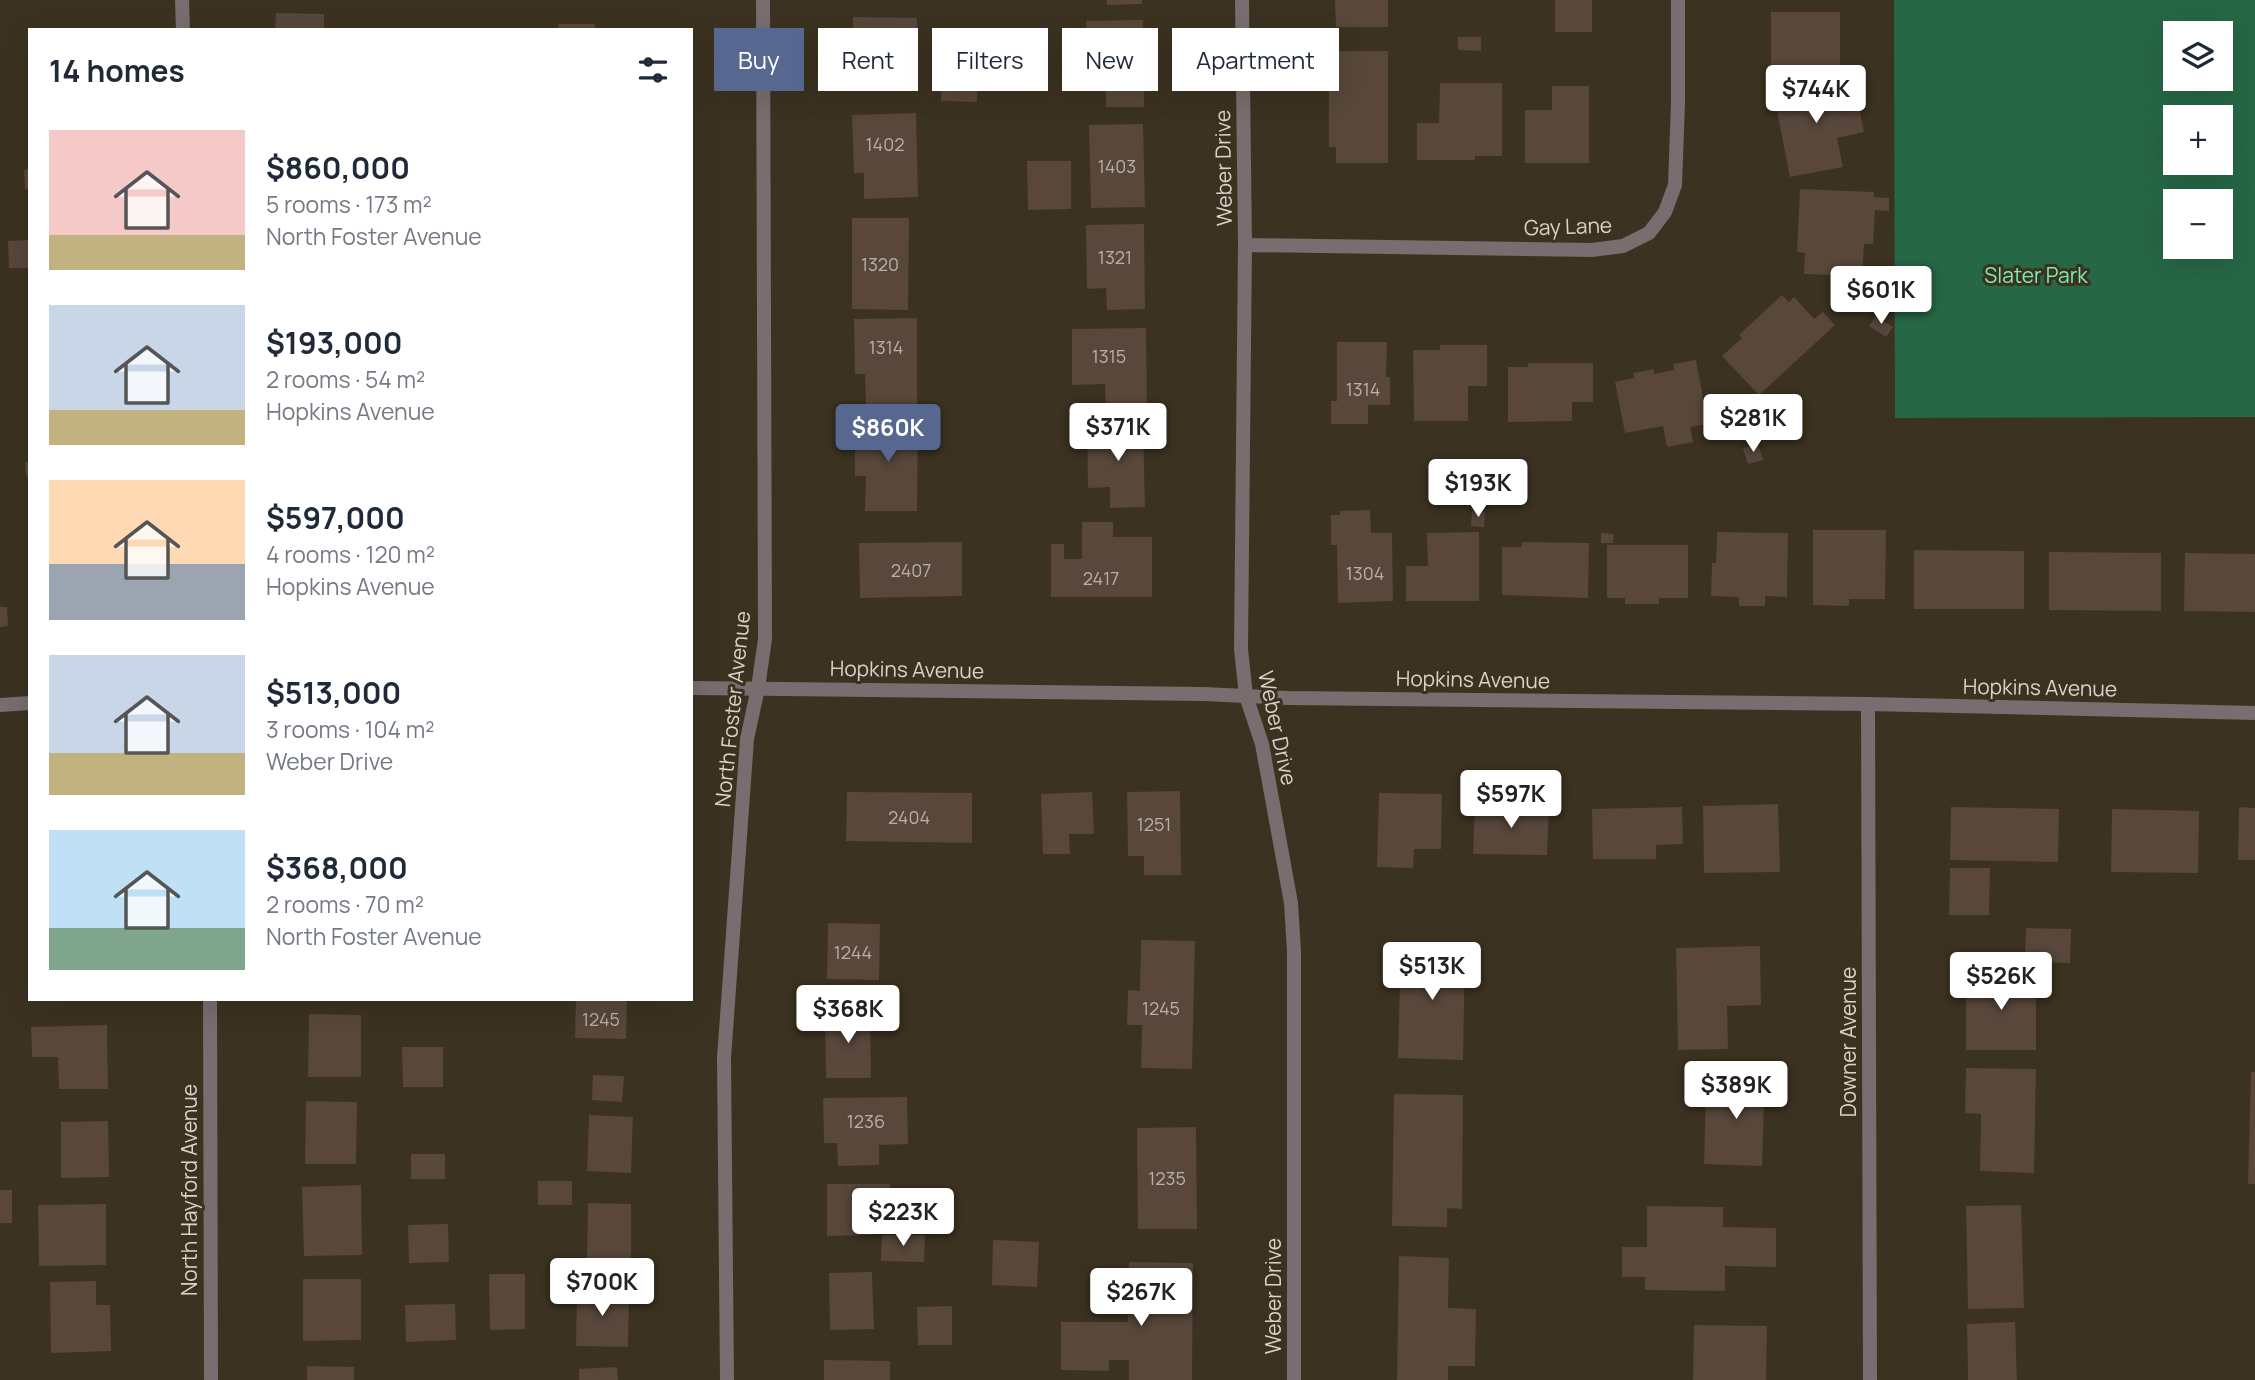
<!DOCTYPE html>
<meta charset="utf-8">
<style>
:root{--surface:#fff;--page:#f2f2f3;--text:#1f2937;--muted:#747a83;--accent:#566890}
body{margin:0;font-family:Manrope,sans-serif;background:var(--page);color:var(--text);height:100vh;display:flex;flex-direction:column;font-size:26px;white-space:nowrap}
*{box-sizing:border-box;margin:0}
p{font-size:23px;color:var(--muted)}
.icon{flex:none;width:38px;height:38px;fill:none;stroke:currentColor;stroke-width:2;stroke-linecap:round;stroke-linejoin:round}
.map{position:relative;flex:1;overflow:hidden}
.side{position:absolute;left:28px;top:28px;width:665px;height:973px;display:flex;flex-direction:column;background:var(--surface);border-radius:0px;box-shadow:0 7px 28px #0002}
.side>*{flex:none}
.guide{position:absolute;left:714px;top:28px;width:665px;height:63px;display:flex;gap:14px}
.controls{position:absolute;left:2163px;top:21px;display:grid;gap:14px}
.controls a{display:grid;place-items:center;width:70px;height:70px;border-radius:0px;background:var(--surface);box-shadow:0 7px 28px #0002;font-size:35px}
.price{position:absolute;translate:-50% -60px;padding:0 16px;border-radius:7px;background:#fff;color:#222;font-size:23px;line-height:46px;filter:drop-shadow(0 2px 4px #0008)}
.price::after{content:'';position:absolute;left:50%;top:42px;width:21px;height:16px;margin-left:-10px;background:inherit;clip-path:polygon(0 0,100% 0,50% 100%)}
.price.selected{background:var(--accent);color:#fff}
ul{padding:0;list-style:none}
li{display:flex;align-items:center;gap:21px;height:175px;padding:0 21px}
li span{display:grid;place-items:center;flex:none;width:196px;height:140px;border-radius:0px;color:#555}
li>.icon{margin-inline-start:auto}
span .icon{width:84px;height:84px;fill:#fffc;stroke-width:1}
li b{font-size:30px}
h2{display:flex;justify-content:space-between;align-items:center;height:84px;padding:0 21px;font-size:30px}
.chip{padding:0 24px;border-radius:0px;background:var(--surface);box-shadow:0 7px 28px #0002;font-size:24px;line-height:63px}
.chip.selected{background:var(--accent);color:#fff}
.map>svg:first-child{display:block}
</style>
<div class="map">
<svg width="2255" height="1380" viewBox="0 0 2255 1380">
<rect width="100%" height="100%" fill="#3c3221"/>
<path fill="#266746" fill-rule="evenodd" d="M 1894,0 L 2255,0 L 2255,417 L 1895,418 ZM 2175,33 L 2221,33 L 2221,79 L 2175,79 ZM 2175,117 L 2221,117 L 2221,163 L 2175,163 ZM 2175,201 L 2221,201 L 2221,247 L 2175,247 Z"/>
<g fill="#58473a">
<path d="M 1107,0 L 1142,0 L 1142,4 L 1107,5 Z"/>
<path d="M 1335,0 L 1388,0 L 1388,27 L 1336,27 Z"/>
<rect x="1555" y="0" width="37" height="32"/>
<path d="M 1771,12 L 1840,12 L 1840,66 L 1771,65 Z"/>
<path d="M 276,13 L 324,14 L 324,30 L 275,30 Z"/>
<path d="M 853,17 L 917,18 L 916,74 L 853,73 Z"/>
<path d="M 1143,20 L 1144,107 L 1106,107 L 1106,88 L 1087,88 L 1086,21 Z"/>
<rect x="558" y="24" width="37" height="6"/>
<path d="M 1458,37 L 1481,37 L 1481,51 L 1458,50 Z"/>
<path d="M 1329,51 L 1388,51 L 1388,163 L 1336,163 L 1336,147 L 1329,147 Z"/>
<path d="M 942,74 L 978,75 L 977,102 L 941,101 Z"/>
<path d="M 1440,83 L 1502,83 L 1502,156 L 1475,156 L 1475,160 L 1417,160 L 1417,123 L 1439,123 Z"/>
<path d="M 1552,86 L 1589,86 L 1589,163 L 1525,163 L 1525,110 L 1552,110 Z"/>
<path d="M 1772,86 L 1855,88 L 1864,132 L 1837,138 L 1843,167 L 1790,177 Z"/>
<path d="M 916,113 L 918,197 L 864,199 L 864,173 L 854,173 L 852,115 Z"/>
<path d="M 1143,124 L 1145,207 L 1091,208 L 1089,125 Z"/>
<path d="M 1027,161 L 1071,161 L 1071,209 L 1028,210 Z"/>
<path d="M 30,169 L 30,189 L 25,189 L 24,170 Z"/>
<path d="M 1800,189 L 1874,192 L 1874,197 L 1889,198 L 1889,211 L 1875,210 L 1873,244 L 1864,244 L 1862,276 L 1804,274 L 1805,253 L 1797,252 Z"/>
<path d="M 852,218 L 909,218 L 908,310 L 852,309 Z"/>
<path d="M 1144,224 L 1145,309 L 1107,310 L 1106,288 L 1087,289 L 1086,225 Z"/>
<path d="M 30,240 L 30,268 L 9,268 L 8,241 Z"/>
<path d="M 1782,295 L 1789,302 L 1794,297 L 1814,319 L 1823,312 L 1835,325 L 1759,395 L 1722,356 L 1742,338 L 1739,335 Z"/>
<path d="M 1876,316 L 1893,327 L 1886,337 L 1869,326 Z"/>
<path d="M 917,318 L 917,405 L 866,405 L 865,374 L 855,374 L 854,319 Z"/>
<path d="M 1146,328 L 1147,411 L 1106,411 L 1105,384 L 1072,385 L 1072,329 Z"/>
<path d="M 1337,342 L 1387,342 L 1386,377 L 1390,377 L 1390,405 L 1368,405 L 1368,424 L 1331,424 L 1331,401 L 1337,401 Z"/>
<path d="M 1440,345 L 1487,345 L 1487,386 L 1468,386 L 1468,421 L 1414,421 L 1413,350 L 1440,350 Z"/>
<path d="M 1696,360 L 1708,424 L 1690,427 L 1693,442 L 1667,447 L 1663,426 L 1625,433 L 1615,382 L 1634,378 L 1633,373 L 1654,369 L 1654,374 L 1674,370 L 1673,364 Z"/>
<path d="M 1528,363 L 1593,363 L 1593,402 L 1572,402 L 1572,421 L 1508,422 L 1508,367 L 1528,367 Z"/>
<path d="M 855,421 L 918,421 L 917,511 L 865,511 L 866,476 L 855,476 Z"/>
<path d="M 1143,424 L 1145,507 L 1110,508 L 1110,487 L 1088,488 L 1087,426 Z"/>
<path d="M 1758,444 L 1763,460 L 1748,464 L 1743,448 Z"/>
<path d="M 25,462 L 30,462 L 30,477 L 26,477 Z"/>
<path d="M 1370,510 L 1371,533 L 1392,533 L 1393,601 L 1338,603 L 1337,545 L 1331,545 L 1331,515 L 1340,515 L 1340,511 Z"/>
<path d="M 1472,511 L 1485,512 L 1484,527 L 1471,526 Z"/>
<path d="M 1082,522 L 1113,522 L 1113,537 L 1152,537 L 1152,597 L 1051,597 L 1051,544 L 1064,544 L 1064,559 L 1082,559 Z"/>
<path d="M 1813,530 L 1886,530 L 1885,599 L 1849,599 L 1849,606 L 1813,605 Z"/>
<path d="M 1479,532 L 1479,601 L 1406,601 L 1406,566 L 1428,566 L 1427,533 Z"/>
<path d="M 1717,532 L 1788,533 L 1787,597 L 1765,596 L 1765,606 L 1739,606 L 1739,597 L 1711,596 L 1712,563 L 1716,563 Z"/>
<path d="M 1601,533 L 1614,534 L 1613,543 L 1601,543 Z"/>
<path d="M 962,542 L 962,596 L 860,598 L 859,543 Z"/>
<path d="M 1522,542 L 1589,543 L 1588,598 L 1502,595 L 1502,547 L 1522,547 Z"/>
<path d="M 1607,545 L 1688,545 L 1688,598 L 1659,598 L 1659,604 L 1625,604 L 1625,598 L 1607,598 Z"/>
<path d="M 1914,550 L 2024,551 L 2024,609 L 1914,609 Z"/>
<path d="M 2049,552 L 2161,553 L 2161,611 L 2049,610 Z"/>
<path d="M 2185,553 L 2255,554 L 2255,612 L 2184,611 Z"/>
<path d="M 0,607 L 7,607 L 8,626 L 0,627 Z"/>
<path d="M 1180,791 L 1181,875 L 1144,875 L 1144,856 L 1128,856 L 1127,792 Z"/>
<path d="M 847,792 L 972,793 L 972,843 L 846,841 Z"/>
<path d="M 1092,792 L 1094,834 L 1069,834 L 1070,854 L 1043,854 L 1041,794 Z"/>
<path d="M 1379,793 L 1442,794 L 1441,849 L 1414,849 L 1413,868 L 1377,867 Z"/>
<path d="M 1475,804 L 1549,806 L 1547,855 L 1473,854 Z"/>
<path d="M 1778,804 L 1780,872 L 1704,873 L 1703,806 Z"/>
<path d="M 1682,807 L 1683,844 L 1656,845 L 1656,859 L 1593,859 L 1592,809 Z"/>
<path d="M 1951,807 L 2059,809 L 2058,862 L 1950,860 Z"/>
<path d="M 2239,807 L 2255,808 L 2255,860 L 2238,860 Z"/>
<path d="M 2112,809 L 2199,811 L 2198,873 L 2111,872 Z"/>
<path d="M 1950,868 L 1990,868 L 1989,915 L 1949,915 Z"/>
<path d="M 828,923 L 880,924 L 879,980 L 827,979 Z"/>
<path d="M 2026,928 L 2071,929 L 2070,963 L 2025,962 Z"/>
<path d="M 1141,940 L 1195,941 L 1192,1069 L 1141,1068 L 1142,1025 L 1127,1025 L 1128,990 L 1140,991 Z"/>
<path d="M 1401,944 L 1465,945 L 1463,1060 L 1398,1058 Z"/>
<path d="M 1760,946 L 1761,1005 L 1727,1006 L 1728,1049 L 1678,1050 L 1676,948 Z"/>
<rect x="1966" y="974" width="70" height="76"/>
<path d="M 576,999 L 627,999 L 626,1039 L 575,1038 Z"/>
<path d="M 870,1011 L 871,1078 L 826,1078 L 825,1012 Z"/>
<path d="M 309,1014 L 361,1015 L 361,1077 L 308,1077 Z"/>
<path d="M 107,1025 L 108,1089 L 59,1089 L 58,1057 L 32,1057 L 31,1027 Z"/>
<path d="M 402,1047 L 443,1047 L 443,1087 L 403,1087 Z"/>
<path d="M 1966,1068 L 2036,1069 L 2034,1173 L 1980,1171 L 1981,1114 L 1965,1113 Z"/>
<path d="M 1727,1070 L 1765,1071 L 1762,1166 L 1704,1164 L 1706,1094 L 1726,1094 Z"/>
<path d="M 2251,1072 L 2255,1072 L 2255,1184 L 2248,1184 Z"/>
<path d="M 593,1075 L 624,1076 L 622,1102 L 592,1100 Z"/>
<path d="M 1394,1094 L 1463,1095 L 1462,1209 L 1447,1208 L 1447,1227 L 1392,1226 Z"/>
<path d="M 907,1097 L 908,1144 L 879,1145 L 879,1165 L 838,1166 L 837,1143 L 824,1143 L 823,1098 Z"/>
<path d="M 306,1101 L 357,1102 L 356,1164 L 305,1164 Z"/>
<path d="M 589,1115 L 633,1117 L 631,1173 L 587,1171 Z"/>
<path d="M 108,1121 L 109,1177 L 61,1178 L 61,1122 Z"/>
<path d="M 1196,1127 L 1197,1229 L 1138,1229 L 1137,1128 Z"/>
<rect x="411" y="1154" width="34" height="25"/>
<rect x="538" y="1181" width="34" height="24"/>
<path d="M 827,1184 L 890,1184 L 891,1230 L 871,1230 L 871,1235 L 827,1236 Z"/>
<path d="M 361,1185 L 362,1255 L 304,1256 L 302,1187 Z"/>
<rect x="0" y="1190" width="12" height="33"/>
<path d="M 588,1203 L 631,1204 L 631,1258 L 587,1258 Z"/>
<path d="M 106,1204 L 106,1265 L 39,1266 L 38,1205 Z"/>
<path d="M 2021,1205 L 2024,1308 L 1968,1309 L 1966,1206 Z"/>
<path d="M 1647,1206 L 1723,1207 L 1723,1227 L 1776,1228 L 1776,1267 L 1725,1266 L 1725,1291 L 1645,1290 L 1645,1277 L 1622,1277 L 1622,1247 L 1647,1247 Z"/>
<path d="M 448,1224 L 449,1262 L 409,1263 L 408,1225 Z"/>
<path d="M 882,1235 L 925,1235 L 924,1262 L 881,1261 Z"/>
<path d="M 993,1240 L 1039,1242 L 1037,1287 L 992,1285 Z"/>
<path d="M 1399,1256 L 1449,1258 L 1448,1308 L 1476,1309 L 1475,1366 L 1448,1366 L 1448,1380 L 1397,1380 Z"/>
<path d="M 1129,1262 L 1193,1263 L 1192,1380 L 1129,1380 L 1129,1360 L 1109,1360 L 1109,1371 L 1061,1370 L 1061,1322 L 1128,1322 Z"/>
<path d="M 872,1272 L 874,1329 L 830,1330 L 829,1273 Z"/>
<path d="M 489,1274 L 525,1274 L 525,1329 L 490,1330 Z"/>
<path d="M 303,1279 L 361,1279 L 361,1340 L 303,1341 Z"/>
<path d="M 96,1281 L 96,1305 L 110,1305 L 111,1351 L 51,1353 L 50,1282 Z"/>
<path d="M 577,1288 L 629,1290 L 628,1347 L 576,1346 Z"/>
<path d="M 455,1304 L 456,1340 L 406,1342 L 405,1305 Z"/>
<path d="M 952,1306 L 952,1345 L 918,1345 L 917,1307 Z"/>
<path d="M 2015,1322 L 2017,1380 L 1968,1380 L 1967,1324 Z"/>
<path d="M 1694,1325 L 1767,1326 L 1766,1380 L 1693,1380 Z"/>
<path d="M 824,1360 L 890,1361 L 890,1380 L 824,1380 Z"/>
<path d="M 307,1366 L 354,1367 L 354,1380 L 307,1380 Z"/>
<path d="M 617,1367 L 618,1380 L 579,1380 L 579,1369 Z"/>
</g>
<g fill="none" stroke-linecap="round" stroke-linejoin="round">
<g stroke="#786d6f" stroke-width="14">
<path d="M 182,0 L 183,30"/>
<path d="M 1242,0 L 1245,245 L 1241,649 L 1246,696 L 1262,744 L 1291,903 L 1294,952 L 1294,1380"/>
<path d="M 1245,245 L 1592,250 L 1623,246 L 1649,233 L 1665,212 L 1675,185 L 1678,103 L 1678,0"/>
<path d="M 691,688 L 1204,694 L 1288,698 L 1868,704 L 2255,713"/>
<path d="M 1868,704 L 1870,1380"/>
<path d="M 0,705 L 30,703"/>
<path d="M 210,999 L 211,1380"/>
<path d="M 727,1380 L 724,1058 L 747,739 L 758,688 L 765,639 L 763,0"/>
</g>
</g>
<g text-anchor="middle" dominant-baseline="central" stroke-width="6" stroke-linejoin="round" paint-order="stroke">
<g font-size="18" fill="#b9b0a4">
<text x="885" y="144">1402</text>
<text x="1117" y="166">1403</text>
<text x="1115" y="257">1321</text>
<text x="880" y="264">1320</text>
<text x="886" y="347">1314</text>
<text x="1109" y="356">1315</text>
<text x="1363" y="389">1314</text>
<text x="911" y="570">2407</text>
<text x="1365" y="573">1304</text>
<text x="1101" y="578">2417</text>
<text x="909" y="817">2404</text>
<text x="1154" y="824">1251</text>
<text x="853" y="952">1244</text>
<text x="1161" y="1008">1245</text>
<text x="601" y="1019">1245</text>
<text x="866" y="1121">1236</text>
<text x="1167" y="1178">1235</text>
</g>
<g font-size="21" fill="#d9d3c8" stroke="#3c3221">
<text transform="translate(1223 168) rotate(-91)">Weber Drive</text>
<text transform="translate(1568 226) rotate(-2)">Gay Lane</text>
<text transform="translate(907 669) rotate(1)">Hopkins Avenue</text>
<text transform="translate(1473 679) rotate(1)">Hopkins Avenue</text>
<text transform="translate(2040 687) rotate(1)">Hopkins Avenue</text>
<text transform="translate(732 709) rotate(-84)">North Foster Avenue</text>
<text transform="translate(1278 728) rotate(78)">Weber Drive</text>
<text transform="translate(1848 1042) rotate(-90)">Downer Avenue</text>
<text transform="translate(189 1190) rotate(-90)">North Hayford Avenue</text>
<text transform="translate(1273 1296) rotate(-90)">Weber Drive</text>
</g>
<g font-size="21" fill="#7aedaf" stroke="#3c3221">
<text x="2036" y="275">Slater Park</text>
</g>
</g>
</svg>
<div class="controls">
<a><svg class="icon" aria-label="layers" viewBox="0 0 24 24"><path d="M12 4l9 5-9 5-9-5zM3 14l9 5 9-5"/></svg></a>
<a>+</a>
<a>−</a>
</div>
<b class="price" style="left:1816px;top:125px">$744K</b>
<b class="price" style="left:1881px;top:326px">$601K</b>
<b class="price" style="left:1753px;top:454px">$281K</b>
<b class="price" style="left:1118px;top:463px">$371K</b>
<b class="price selected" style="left:888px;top:464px">$860K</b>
<b class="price" style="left:1478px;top:519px">$193K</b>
<b class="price" style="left:1511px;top:830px">$597K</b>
<b class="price" style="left:1432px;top:1002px">$513K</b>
<b class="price" style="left:2001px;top:1012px">$526K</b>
<b class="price" style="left:848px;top:1045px">$368K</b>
<b class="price" style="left:1736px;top:1121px">$389K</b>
<b class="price" style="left:903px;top:1248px">$223K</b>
<b class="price" style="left:602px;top:1318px">$700K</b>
<b class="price" style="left:1141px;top:1328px">$267K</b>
<div class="guide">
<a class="chip selected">Buy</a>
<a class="chip">Rent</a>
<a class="chip">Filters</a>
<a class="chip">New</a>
<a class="chip">Apartment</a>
</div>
<section class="side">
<h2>14 homes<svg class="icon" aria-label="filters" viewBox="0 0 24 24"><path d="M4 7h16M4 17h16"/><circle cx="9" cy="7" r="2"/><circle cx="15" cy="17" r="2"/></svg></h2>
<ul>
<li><span style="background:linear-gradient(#f6c9c9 75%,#c2b280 0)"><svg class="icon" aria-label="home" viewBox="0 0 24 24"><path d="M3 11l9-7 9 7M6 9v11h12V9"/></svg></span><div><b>$860,000</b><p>5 rooms · 173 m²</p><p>North Foster Avenue</p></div></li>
<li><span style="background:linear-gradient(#c9d6e8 75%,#c2b280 0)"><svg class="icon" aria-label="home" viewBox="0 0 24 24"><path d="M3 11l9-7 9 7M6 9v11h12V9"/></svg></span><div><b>$193,000</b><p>2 rooms · 54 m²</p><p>Hopkins Avenue</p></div></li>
<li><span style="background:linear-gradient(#ffd9b3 60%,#9aa5b1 0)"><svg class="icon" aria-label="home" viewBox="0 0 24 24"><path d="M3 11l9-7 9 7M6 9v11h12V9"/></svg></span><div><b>$597,000</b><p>4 rooms · 120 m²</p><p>Hopkins Avenue</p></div></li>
<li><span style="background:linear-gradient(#c9d6e8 70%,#c2b280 0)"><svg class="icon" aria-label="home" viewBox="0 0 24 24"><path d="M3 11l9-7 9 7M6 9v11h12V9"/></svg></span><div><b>$513,000</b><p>3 rooms · 104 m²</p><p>Weber Drive</p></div></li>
<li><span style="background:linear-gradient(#bfe0f5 70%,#7fa58c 0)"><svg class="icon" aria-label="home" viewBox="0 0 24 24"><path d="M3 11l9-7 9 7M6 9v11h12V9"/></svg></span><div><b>$368,000</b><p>2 rooms · 70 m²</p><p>North Foster Avenue</p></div></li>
</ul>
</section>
</div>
